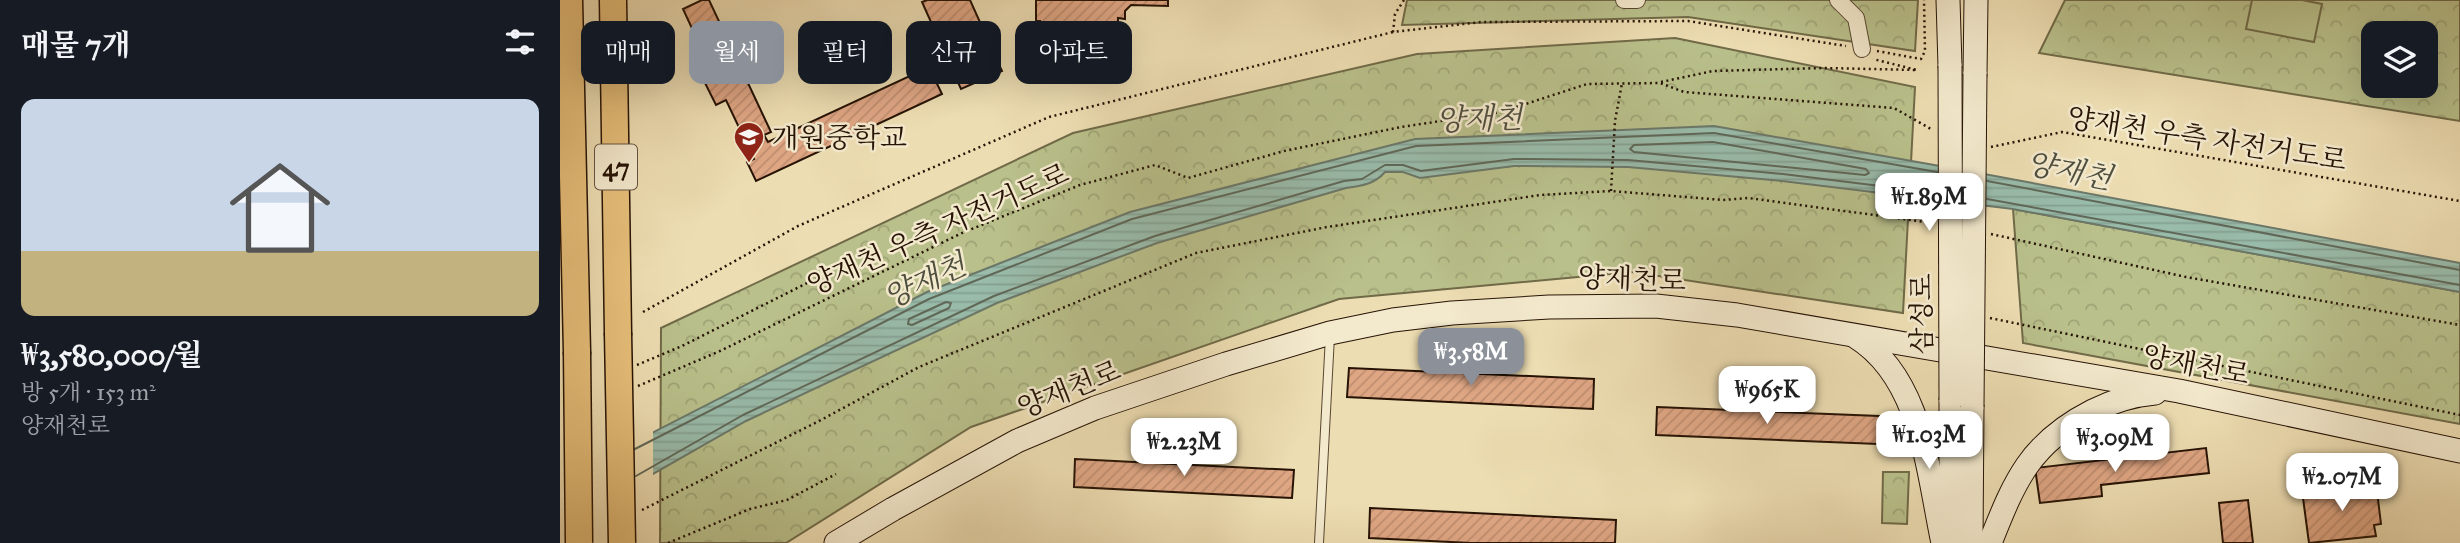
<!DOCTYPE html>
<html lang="ko">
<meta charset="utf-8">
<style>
:root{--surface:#171b24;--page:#242831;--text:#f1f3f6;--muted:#9ea1a6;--accent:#8c9099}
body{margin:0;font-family:"IM FELL Great Primer","Noto Serif KR",serif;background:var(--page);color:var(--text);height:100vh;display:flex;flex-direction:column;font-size:26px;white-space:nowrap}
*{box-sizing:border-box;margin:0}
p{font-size:23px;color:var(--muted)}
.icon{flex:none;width:38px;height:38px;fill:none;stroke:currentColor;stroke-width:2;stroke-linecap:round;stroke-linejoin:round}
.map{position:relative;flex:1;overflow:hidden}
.drawer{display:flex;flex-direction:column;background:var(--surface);width:560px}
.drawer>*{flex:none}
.top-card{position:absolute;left:21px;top:21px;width:665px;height:63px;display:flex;gap:14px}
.buttons{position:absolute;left:1801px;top:21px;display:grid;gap:14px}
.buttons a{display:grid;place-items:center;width:77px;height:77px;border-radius:14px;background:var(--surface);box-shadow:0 7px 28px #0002;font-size:35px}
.price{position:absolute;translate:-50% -60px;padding:0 16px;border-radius:14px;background:#fff;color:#222;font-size:23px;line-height:46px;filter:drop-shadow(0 2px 4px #0008)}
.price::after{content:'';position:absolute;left:50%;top:42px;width:21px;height:16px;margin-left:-10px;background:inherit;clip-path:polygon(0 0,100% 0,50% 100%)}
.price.on{background:var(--accent);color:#fff}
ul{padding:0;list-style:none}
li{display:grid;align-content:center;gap:14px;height:371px;padding:0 21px}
li span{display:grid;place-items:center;height:217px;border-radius:14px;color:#555}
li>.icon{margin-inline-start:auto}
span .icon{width:126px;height:126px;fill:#fffc;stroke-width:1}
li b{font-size:30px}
h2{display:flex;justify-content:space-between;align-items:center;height:84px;padding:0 21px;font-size:30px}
.tag{padding:0 24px;border-radius:14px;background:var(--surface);box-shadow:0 7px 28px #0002;font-size:24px;line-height:63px}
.tag.on{background:var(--accent);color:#fff}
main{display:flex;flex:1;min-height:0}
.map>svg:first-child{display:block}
</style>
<main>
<section class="drawer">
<h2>매물 7개<svg class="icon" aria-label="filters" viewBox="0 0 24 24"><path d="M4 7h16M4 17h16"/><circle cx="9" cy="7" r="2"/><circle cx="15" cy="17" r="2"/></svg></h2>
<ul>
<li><span style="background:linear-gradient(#c9d6e8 70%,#c2b280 0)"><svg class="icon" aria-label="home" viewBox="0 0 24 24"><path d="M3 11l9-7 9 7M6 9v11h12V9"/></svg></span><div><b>₩3,580,000/월</b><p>방 5개 · 153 m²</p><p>양재천로</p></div></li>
</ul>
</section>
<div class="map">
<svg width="1900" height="543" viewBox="0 0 1900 543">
<defs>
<pattern id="forest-crowns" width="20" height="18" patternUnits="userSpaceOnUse" patternTransform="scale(1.75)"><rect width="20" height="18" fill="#b9c08b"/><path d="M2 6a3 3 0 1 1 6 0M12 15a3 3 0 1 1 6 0" fill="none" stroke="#9fa476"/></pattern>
<pattern id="water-rules" width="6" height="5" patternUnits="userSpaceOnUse" patternTransform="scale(1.75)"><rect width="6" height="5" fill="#99bcab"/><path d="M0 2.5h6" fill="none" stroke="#84a192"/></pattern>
<pattern id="building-hatch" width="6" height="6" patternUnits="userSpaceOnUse" patternTransform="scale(1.75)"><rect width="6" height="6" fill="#dfa684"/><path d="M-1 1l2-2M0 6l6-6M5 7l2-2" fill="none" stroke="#bf8e70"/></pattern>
</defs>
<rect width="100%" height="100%" fill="#edddb2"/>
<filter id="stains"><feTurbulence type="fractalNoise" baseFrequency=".00286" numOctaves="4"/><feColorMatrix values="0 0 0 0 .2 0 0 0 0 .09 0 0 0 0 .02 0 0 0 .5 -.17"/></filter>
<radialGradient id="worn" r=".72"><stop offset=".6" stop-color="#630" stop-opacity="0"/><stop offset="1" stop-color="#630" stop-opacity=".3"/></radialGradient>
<g fill="url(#forest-crowns)" stroke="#706a48" stroke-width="2" fill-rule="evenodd">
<path d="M 847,0 L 1358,0 L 1355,51 L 1128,17 L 842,25 Z"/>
<path d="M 1505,0 L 1900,0 L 1900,121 L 1479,53 ZM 1813,33 L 1866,33 L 1866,86 L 1813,86 Z"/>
<path d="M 1115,38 L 1355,87 L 1343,313 L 1072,272 L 779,299 L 411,427 L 226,543 L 100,543 L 101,328 L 513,133 L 857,54 Z"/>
<path d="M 1453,209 L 1900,292 L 1900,424 L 1463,343 Z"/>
<path d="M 1323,472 L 1349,472 L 1347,524 L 1322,523 Z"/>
</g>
<path fill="#b9c08b" stroke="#706a48" stroke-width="2" d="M 1692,0 L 1742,0 L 1762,4 L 1754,42 L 1686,29 Z"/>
<path fill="url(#water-rules)" stroke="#6b7869" stroke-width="2" d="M 1154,126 L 1408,171 L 1900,263 L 1900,292 L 1453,209 L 1222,181 L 1068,167 L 954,166 L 860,178 L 843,172 L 825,172 C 815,184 801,186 786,188 L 597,243 L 437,303 L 186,421 L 0,527 L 0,480 L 367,292 L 570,212 L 855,139 Z"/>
<path fill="#edddb2" d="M 93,428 L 93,478 L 0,531 L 0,476 Z"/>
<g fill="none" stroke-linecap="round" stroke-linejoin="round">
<g stroke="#606858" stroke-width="2">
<path d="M 1153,142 L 1306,169 L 1309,173 L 1305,175 L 1074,152 L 1070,149 L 1074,145 Z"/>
<path d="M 1427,181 L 1900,270"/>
<path d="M 1427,199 L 1900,285"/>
<path d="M 386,302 L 391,303 L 389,308 L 352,325 L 348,324 L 349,319 Z"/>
<path d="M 75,449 L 369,299 L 572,219 L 856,146 L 1154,133 L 1377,172"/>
<path d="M 76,476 L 183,415 L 434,296 L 595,236 L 784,181 L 802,179 L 825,165 L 843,165 L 861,171 L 954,159 L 1068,160 L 1223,174 L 1377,193"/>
</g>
</g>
<g fill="url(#building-hatch)" stroke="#261305" stroke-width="2">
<path d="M 142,0 L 149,0 L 211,132 L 204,135 L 208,142 L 369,67 L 382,94 L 196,181 L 187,162 L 194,159 L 166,100 L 156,105 L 145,83 L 155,78 L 123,9 Z"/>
<path d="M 367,0 L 410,0 L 442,71 L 401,89 L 362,2 Z"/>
<path d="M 476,0 L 608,0 L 608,6 L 571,5 L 565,11 L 565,19 L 558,18 L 558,24 L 550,24 L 547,31 L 533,31 L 533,33 L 493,33 L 493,30 L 479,30 L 480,21 L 476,21 Z"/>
<path d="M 789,368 L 1034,379 L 1033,409 L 787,397 Z"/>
<path d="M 1097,407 L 1319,416 L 1318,444 L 1096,435 Z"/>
<path d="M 1646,448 L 1649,473 L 1541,485 L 1542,496 L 1480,503 L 1475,468 Z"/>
<path d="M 515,459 L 734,470 L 732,498 L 514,487 Z"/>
<path d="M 1816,483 L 1821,524 L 1814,525 L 1816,536 L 1749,543 L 1743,498 L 1752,497 L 1752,491 Z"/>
<path d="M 1688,500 L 1693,543 L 1663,543 L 1659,503 Z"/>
<path d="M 810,508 L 1056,520 L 1055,543 L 911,543 L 809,538 Z"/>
</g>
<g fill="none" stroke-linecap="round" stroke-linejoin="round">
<g stroke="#584630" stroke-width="10">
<path id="lane" d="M 759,543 L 770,336"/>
</g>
<g stroke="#584630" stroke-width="18">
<g id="street">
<path d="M 1064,0 L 1077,0"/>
<path d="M 1278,0 L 1296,18 L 1302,49"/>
</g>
</g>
<g stroke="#261305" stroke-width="25">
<g id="secondary">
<path d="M 1388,0 L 1390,66"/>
<path d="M 1415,74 L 1416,0"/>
<path d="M 1296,337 C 1362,378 1368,473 1383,543"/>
<path d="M 1391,537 L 1391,400"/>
<path d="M 276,543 L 333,509 L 457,441 L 535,408 L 666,364 L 770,333 L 833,320 L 892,313 L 989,307 L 1096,306 L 1177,315 L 1619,391 L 1900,451"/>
<path d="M 1411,543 L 1412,407"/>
<path d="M 1430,543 C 1455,480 1470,443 1533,411 C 1553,401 1572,395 1595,393"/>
</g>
</g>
<g stroke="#261305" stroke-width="29">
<g id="primary">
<path d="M 9,0 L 17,352"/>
<path d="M 53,0 L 58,333"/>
</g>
</g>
<g stroke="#261305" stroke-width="2.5" stroke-dasharray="2 3.5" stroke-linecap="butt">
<path d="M 844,0 L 835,14 L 833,32 L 921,22 L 1128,21 L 1286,46"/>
<path d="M 1317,51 L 1361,59 L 1365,51 L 1364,0"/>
<path d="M 1101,82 L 1153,71 L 1264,68 L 1357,70 L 1313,59"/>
<path d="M 1431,147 L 1502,132 L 1900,201"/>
<path d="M 1051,191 L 1055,121 L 1062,83"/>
<path d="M 1431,234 L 1626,277 L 1900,325"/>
<path d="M 83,312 L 238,226 L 489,117 L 833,32"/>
<path d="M 1430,318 L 1900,415"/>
<path d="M 77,365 L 122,346 L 273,270"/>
<path d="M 78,386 L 160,351 L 402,233 L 520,185 L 595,165 L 628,178 L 724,151 L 841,127 L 941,112 L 1027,84 L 1100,83 L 1124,92 L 1334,108 L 1371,129"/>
<path d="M 82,510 L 261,420 L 359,367 L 636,253 L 767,227 L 980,195 L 1051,191 L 1163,200 L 1188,198 L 1373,223"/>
<path d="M 108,543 L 190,509 L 227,500 L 276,474"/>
</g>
<use href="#lane" stroke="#f3e9cd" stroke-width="8"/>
<use href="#street" stroke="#f3e9cd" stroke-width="16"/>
<use href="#secondary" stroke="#f3e9cd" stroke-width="23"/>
<use href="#primary" stroke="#e6be79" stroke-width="26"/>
<g stroke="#261305" stroke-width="25" stroke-linecap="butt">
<g id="secondary-bridge">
<path d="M 1390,66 L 1391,400"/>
<path d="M 1412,407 L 1415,74"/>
</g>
</g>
<g stroke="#261305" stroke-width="29" stroke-linecap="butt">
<g id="primary-bridge">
<path d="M 58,333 L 62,543"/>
<path d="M 17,352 L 19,543"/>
</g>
</g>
<use href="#secondary-bridge" stroke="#f3e9cd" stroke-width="23"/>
<use href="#primary-bridge" stroke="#e6be79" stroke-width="26"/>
</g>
<defs>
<g id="school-pin" transform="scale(1.575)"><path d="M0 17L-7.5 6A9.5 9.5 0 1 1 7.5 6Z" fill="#8f2418" stroke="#f3e9cd"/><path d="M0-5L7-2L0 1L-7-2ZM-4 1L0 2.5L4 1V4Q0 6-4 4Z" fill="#fff"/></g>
</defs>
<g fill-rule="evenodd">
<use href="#school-pin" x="189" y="137"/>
</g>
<g text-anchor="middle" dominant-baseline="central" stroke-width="5" stroke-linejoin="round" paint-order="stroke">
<rect fill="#f3e9cd" stroke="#645341" stroke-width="2" x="35" y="144.5" width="42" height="45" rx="5"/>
<g font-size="26" font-weight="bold" fill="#261305">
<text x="56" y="167">47</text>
</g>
<g font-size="28" fill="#261305" stroke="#f3e9cd" text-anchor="start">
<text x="212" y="137">개원중학교</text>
</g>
<g font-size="28" fill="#261305" stroke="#f3e9cd">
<text transform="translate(1647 139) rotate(9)">양재천 우측 자전거도로</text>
<text transform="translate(378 229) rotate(-24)">양재천 우측 자전거도로</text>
<text transform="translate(1072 279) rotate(2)">양재천로</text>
<text transform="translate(1361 314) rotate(-90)">삼성로</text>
<text transform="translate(1636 365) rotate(11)">양재천로</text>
<text transform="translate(509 389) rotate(-22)">양재천로</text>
</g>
<g font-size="30" font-style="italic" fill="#4e4e3f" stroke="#f3e9cd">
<text transform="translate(919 119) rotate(-2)">양재천</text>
<text transform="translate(1509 171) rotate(11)">양재천</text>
<text transform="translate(365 281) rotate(-25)">양재천</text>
</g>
</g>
<rect width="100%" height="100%" filter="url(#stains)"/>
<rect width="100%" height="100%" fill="url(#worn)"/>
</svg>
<div class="buttons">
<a><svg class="icon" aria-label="layers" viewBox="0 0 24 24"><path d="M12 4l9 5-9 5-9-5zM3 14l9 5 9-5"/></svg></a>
</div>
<b class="price" style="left:1369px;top:233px">₩1.89M</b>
<b class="price on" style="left:911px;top:388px">₩3.58M</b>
<b class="price" style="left:1207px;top:426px">₩965K</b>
<b class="price" style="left:1369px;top:471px">₩1.03M</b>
<b class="price" style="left:1555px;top:474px">₩3.09M</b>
<b class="price" style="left:624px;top:478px">₩2.23M</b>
<b class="price" style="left:1782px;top:513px">₩2.07M</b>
<div class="top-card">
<a class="tag">매매</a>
<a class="tag on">월세</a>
<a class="tag">필터</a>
<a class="tag">신규</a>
<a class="tag">아파트</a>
</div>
</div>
</main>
